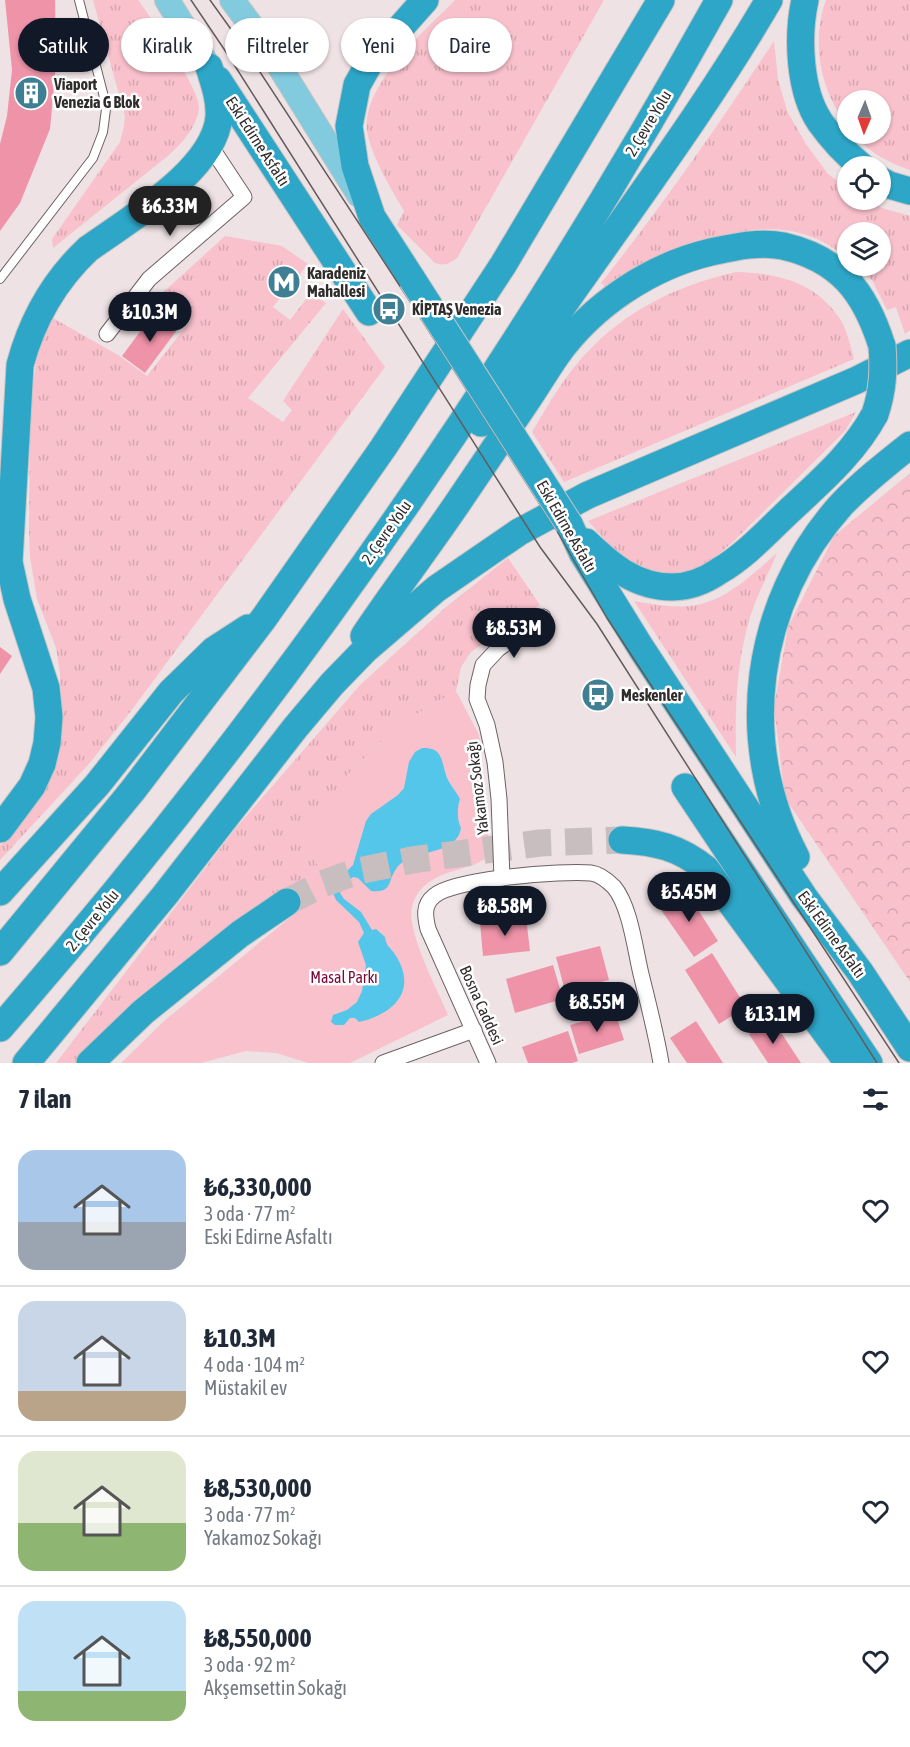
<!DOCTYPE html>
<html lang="tr">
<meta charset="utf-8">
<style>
:root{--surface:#fff;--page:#f6f6f7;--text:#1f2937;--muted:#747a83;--line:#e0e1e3;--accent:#111827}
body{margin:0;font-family:"Asap Condensed",sans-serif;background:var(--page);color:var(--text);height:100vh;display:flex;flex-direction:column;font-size:22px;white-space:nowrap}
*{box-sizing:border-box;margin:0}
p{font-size:20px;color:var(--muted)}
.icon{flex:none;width:33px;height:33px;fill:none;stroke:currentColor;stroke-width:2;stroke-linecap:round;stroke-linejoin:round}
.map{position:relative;height:1063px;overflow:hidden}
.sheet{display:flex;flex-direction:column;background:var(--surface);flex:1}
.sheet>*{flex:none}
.banner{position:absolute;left:18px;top:18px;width:600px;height:54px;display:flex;gap:12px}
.needle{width:39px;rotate:182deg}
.controls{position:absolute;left:837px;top:90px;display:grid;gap:12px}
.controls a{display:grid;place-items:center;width:54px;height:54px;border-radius:50%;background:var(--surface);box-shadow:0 2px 4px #0004;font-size:30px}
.price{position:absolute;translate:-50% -51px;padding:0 14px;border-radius:21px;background:var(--accent);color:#fff;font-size:20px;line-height:39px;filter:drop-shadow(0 2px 3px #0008)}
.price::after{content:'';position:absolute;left:50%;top:36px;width:18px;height:14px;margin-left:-9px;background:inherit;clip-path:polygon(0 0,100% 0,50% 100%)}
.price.current{background:#222;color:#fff}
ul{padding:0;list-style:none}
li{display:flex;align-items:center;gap:18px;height:150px;padding:0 18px}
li+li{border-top:2px solid var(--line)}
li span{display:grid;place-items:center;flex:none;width:168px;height:120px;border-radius:18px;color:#555}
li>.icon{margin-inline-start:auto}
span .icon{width:72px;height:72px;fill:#fffc;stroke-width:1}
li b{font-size:26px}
h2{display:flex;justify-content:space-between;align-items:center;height:72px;padding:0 18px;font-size:26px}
.chip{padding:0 21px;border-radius:27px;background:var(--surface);box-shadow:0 2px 4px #0004;font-size:21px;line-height:54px}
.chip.current{background:var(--accent);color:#fff}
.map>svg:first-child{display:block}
</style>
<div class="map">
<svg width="910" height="1063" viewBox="0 0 910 1063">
<defs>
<pattern id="grass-tufts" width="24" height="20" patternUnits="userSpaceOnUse" patternTransform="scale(1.5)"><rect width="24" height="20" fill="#f8c1cc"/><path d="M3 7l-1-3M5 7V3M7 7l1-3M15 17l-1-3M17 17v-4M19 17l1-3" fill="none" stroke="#d5a6af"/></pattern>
<pattern id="forest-crowns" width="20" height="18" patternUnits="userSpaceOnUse" patternTransform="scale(1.5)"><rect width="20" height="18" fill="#f8c1cc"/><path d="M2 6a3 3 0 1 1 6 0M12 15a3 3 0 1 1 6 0" fill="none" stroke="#d5a6af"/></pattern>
</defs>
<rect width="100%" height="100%" fill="#eee2e4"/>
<g fill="url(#grass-tufts)">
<path d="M 93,0 L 138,0 C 150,16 202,92 199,109 C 196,128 182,143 169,155 L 53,248 L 52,239 L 120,142 L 124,126 L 125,116 Z"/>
<path d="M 455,0 L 604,0 L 457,258 C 449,264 445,266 435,263 L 397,225 L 404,211 C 390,187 375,163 368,136 C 357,88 425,31 455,0 Z"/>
<path d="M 826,0 L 910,0 L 910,170 C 887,162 870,153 854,134 L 880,134 L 880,100 L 848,100 L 847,125 C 820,90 811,42 826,0 Z"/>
<path d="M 774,41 L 778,79 L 787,111 L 806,144 L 828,174 L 847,188 L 848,200 L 867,200 L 882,208 L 910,216 L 910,330 L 905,334 L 896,307 L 887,310 L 872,280 L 856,266 L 880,266 L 880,232 L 848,232 L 847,258 C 806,224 764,224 714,238 C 704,241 693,243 683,247 C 657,259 632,275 607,289 L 601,283 C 663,205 719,124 774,41 Z"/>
<path d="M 225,236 L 282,246 L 308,264 L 273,307 L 290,320 L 311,293 L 326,303 L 248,398 L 283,422 L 292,410 L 283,401 L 343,309 L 385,367 L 131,711 L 88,765 L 0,860 L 0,846 L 24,815 L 61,717 L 60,673 L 56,648 L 37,599 L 30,557 L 29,529 L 30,410 L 36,361 L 42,334 L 51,317 L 118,355 L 147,376 L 191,320 L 158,297 Z"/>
<path d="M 736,272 C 776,273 813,281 838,316 C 847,328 850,345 854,359 L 564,482 L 532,432 C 545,410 559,386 575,366 C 618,314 671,287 736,272 Z"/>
<path d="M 856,412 L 845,431 L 735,540 L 705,566 L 678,575 L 647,572 L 618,554 L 588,521 Z"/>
<path d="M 777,553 C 769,573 758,593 751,614 C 736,662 735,707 736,757 L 634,601 C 652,604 671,608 690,606 C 724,603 753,574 777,553 Z"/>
<path d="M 508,558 L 540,605 L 471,652 L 461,667 L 456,691 L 400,724 L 352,770 L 296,839 L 319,866 L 298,911 L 287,889 L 155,987 L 75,1063 L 56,1063 L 236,828 L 360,685 L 446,607 Z"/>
</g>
<path fill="url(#forest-crowns)" d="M 910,473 L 910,982 L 785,798 L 774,707 L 788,627 L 834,536 Z"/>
<path fill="#f8c1cc" d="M 456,691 L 479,735 L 489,843 L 485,859 C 470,869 451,869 434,879 C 423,885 415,894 412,907 C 406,931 438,991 448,1015 L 350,1063 L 308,1063 L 276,1053 L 246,1051 L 201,1063 L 121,1063 L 164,1021 L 298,911 L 319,866 L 295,839 L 352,770 L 400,724 Z"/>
<path fill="#53c6e9" d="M 422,748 C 444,747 441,762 447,778 C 450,785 456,791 460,799 C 457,807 457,821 461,828 C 456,858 411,847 396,869 C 387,882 393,893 371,891 L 358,878 L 353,877 L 341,888 L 340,893 L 344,899 L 361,912 L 372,930 L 376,929 L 385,937 C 386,946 390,947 394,953 C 419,989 395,1014 359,1022 L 355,1018 L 350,1018 L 344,1025 L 335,1025 L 331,1022 L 333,1015 L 347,1010 L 357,1002 L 362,991 L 366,965 L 358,942 L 364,933 L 359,922 L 336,900 L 333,893 L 334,887 L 336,882 L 353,865 L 366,821 L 371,814 L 398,795 L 404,788 L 409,762 L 415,752 Z"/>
<g fill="#ef93a9">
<path d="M 5,0 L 55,0 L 56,64 L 50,129 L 20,203 L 0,231 L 0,144 L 7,116 L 12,70 Z"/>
<path d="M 154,313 L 177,330 L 145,373 L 122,356 Z"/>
<path d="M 0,647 L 12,656 L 0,674 Z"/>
<path d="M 684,888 L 718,941 L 694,957 L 659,907 Z"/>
<path d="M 526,917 L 530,951 L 483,956 L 480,923 Z"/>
<path d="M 600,946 L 609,980 L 565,991 L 556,957 Z"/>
<path d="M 712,953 L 746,1007 L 719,1024 L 685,970 Z"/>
<path d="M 553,965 L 563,999 L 515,1013 L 506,979 Z"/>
<path d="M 615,1012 L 624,1040 L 579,1054 L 570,1025 Z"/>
<path d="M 772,1019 L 801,1063 L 768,1063 L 749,1034 Z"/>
<path d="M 696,1021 L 723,1063 L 687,1063 L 670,1038 Z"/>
<path d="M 568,1031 L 578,1061 L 572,1063 L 528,1063 L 522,1047 Z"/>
</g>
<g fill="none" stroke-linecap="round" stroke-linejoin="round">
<path stroke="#c8bebf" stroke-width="27" stroke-dasharray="27 14" stroke-linecap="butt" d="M 287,902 L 322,884 L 358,871 L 412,860 L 540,843 L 622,840"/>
<g stroke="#6c6264" stroke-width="10">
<path id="lane" d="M 0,279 L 93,158 L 103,132 L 106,109 L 103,93 L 79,0"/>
</g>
<g stroke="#6c6264" stroke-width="17">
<g id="street">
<path d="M 107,334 L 149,279 L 244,197 L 209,144"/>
<path d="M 502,878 L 499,799 L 495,762 L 487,725 L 477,699 L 478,685 L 483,665 L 498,649 L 543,617"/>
<path d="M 383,1063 L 474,1030"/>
<path d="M 488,1063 L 428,929 C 425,916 423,905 434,896 C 453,879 563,870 591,873 C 599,874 608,881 614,887 C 630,906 635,949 641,974 C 648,1003 656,1033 661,1063"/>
</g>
</g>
<g stroke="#c5c4c4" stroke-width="26">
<g id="primary">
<path d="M 167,0 L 209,67"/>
<path d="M 232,0 L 268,48 L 359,195"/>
</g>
</g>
<g stroke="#c5c4c4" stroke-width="29">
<g id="highway">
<path d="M 805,0 C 797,36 799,91 820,122 C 832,139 845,153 861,166"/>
<path d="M 218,80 L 369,312"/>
<path d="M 880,180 L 889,185 L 910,191"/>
<path d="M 412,279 L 372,217 L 355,166 L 349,126 L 357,85 L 370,62 L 425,0"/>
<path d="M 481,423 C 518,377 548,325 583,277 C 647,186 713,96 769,0"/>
<path d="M 569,524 L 583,554 L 641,648 L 804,897 L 860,972 L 910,1048"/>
<path d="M 586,542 C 611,566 636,587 672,587 C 689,587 706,580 719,571 C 745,556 767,532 788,512 C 821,481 854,453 875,414"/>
<path d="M 364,636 C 396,588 431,543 463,495 C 483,465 504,435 524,405 C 535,389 545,372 556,356 C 592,305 651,266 711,252 C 734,247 760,241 783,246 C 840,259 865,292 882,346"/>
<path d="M 685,787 L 869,1063"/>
<path d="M 0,829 L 32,786 L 42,764 L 47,743 L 49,717 L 46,688 L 17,599 L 9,562 L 20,365 C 32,320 54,281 88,249 C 128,220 214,171 219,117 C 220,99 214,83 209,67"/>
<path d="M 622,840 C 656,842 679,847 706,869 L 848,1063"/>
<path d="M 796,857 C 735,742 754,602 841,505 C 862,483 886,464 910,445"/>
<path d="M 0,892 L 97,785 L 171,692 L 214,650 L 248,628"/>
<path d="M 0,952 L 133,790 L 264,618 L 383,448 L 503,265 L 661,0"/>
<path d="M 0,1028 C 275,713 516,365 719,0"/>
<path d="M 26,1063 L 165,895 L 295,728 L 332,684 L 365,650 L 436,589 L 519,532 L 588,495 L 857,380 L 910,353"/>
<path d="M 90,1063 L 143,1012 L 240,934 L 287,902"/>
</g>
</g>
<use href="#lane" stroke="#fff" stroke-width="8"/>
<use href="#street" stroke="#fff" stroke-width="15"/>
<use href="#primary" stroke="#82cade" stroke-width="24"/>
<use href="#highway" stroke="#2ea6c8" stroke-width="27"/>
<g stroke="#625c5c" stroke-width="1.5">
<path d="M 191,0 L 228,55 L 540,547 L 597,624 L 877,1063"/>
<path d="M 210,0 L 243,46 L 409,300 L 557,531 L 607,618 L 899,1063"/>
</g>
<g stroke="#c5c4c4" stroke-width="29" stroke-linecap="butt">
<g id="highway-bridge">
<path d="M 412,279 L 569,524"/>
<path d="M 875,414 C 883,390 884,370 882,346"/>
</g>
</g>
<use href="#highway-bridge" stroke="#2ea6c8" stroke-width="27"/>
</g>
<defs>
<g id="building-disc" transform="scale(1.725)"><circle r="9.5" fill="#3f7f93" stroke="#fff"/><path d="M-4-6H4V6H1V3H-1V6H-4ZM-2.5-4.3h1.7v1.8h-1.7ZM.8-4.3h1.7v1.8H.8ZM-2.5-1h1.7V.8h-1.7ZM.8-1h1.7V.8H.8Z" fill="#fff"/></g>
<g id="metro-disc" transform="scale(1.725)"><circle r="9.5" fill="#3f7f93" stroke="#fff"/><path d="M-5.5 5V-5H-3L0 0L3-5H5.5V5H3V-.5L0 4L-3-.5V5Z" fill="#fff"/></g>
<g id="bus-disc" transform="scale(1.725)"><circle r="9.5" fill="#3f7f93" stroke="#fff"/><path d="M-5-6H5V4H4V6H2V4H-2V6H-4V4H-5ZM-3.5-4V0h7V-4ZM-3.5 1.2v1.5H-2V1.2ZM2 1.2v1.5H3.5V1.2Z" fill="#fff"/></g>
</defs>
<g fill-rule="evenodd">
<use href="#building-disc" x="31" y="93"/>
<use href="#metro-disc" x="284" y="282"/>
<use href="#bus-disc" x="389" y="309"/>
<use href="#bus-disc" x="598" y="695"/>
</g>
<g text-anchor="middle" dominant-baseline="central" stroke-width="5" stroke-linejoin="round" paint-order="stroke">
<g font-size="16" font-weight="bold" fill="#302c2c" stroke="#fff" text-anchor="start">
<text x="54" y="84">Viaport<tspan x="54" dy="18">Venezia G Blok</tspan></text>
<text x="307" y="273">Karadeniz<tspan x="307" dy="18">Mahallesi</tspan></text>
<text x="412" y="309">KİPTAŞ Venezia</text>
<text x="621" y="695">Meskenler</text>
</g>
<g font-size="16" fill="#302c2c" stroke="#fff">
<text transform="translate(648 123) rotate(-59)">2. Çevre Yolu</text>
<text transform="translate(258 141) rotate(57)">Eski Edirne Asfaltı</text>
<text transform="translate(567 526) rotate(60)">Eski Edirne Asfaltı</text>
<text transform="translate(386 532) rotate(-55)">2. Çevre Yolu</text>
<text transform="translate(477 788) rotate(-97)">Yakamoz Sokağı</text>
<text transform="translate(92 920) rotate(-51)">2. Çevre Yolu</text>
<text transform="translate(832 934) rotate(54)">Eski Edirne Asfaltı</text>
<text transform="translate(482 1005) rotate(66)">Bosna Caddesi</text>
</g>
<g font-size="16" fill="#790a38" stroke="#fff">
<text x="344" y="977">Masal Parkı</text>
</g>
</g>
</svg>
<div class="controls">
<a><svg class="needle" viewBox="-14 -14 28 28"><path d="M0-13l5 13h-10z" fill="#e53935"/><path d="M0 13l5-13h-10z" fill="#747a83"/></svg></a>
<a><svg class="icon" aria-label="locate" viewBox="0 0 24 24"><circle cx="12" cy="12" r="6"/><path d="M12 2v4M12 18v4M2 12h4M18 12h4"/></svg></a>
<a><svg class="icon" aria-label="layers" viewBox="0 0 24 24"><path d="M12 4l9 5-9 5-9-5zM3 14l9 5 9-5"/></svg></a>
</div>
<b class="price current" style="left:170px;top:237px">₺6.33M</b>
<b class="price" style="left:150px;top:343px">₺10.3M</b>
<b class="price" style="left:514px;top:659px">₺8.53M</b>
<b class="price" style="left:689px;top:923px">₺5.45M</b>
<b class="price" style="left:505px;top:937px">₺8.58M</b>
<b class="price" style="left:597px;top:1033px">₺8.55M</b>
<b class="price" style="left:773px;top:1045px">₺13.1M</b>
<div class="banner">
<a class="chip current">Satılık</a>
<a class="chip">Kiralık</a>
<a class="chip">Filtreler</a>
<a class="chip">Yeni</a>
<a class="chip">Daire</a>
</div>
</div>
<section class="sheet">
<h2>7 ilan<svg class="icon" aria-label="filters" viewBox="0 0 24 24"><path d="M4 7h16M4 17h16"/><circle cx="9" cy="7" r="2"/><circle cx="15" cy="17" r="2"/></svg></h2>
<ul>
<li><span style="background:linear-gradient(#a9c7e8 60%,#9aa5b1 0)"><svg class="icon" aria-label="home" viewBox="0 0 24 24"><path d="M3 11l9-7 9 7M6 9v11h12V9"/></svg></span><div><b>₺6,330,000</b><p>3 oda · 77 m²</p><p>Eski Edirne Asfaltı</p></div><svg class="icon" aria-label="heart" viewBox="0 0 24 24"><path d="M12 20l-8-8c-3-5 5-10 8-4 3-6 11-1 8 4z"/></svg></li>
<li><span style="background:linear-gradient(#c9d6e8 75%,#b9a48a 0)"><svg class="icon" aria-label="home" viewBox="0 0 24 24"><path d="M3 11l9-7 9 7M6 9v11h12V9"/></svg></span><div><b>₺10.3M</b><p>4 oda · 104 m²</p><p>Müstakil ev</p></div><svg class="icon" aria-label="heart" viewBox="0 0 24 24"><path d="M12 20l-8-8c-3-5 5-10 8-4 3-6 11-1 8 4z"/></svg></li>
<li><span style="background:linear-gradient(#dfe7d0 60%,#8fb573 0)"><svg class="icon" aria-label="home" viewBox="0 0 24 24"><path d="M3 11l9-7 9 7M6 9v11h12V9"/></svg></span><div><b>₺8,530,000</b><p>3 oda · 77 m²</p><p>Yakamoz Sokağı</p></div><svg class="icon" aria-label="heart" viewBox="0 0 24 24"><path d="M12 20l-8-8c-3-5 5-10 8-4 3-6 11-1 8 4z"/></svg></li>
<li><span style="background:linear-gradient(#bfe0f5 75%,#8fb573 0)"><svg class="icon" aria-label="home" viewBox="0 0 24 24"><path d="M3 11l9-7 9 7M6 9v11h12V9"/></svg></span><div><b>₺8,550,000</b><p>3 oda · 92 m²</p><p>Akşemsettin Sokağı</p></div><svg class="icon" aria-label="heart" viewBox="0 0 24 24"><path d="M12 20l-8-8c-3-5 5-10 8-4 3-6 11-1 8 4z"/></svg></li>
</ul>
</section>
